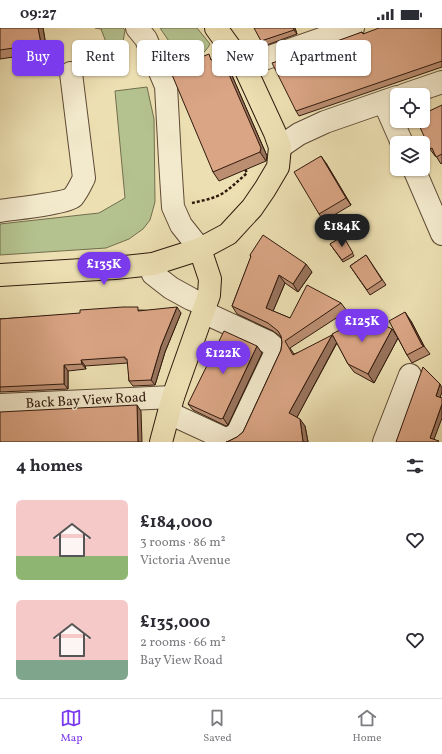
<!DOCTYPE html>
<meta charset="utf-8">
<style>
:root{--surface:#fff;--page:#f7f7f7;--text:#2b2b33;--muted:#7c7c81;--line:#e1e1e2;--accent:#7c3aed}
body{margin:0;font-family:Vollkorn,serif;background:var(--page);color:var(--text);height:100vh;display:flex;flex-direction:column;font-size:15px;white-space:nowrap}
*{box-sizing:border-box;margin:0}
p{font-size:13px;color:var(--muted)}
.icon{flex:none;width:22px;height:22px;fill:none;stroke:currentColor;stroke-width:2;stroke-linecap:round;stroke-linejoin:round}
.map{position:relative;height:414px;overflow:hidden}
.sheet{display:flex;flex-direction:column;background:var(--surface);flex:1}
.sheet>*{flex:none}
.top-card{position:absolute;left:12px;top:12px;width:418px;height:36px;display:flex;gap:8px}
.tools{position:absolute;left:390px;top:60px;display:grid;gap:8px}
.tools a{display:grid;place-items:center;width:40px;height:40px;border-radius:6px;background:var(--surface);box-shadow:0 1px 3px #0004;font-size:20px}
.price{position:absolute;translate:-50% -34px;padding:0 9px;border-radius:14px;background:var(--accent);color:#fff;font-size:13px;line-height:26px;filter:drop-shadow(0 1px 2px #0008)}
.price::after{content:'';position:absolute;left:50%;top:24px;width:12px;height:9px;margin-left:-6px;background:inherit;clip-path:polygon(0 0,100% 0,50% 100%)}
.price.selected{background:#222;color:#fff}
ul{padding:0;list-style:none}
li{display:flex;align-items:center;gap:12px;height:100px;padding:0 16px}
li span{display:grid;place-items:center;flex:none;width:112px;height:80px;border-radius:6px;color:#555}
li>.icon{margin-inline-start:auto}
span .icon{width:48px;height:48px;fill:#fffc;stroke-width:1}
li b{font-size:17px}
h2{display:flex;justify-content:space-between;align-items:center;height:48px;padding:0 16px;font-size:17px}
.tag{padding:0 14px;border-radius:6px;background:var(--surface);box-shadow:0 1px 3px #0004;font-size:14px;line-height:36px}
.tag.selected{background:var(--accent);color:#fff}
.status{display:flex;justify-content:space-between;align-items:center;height:28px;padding:0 20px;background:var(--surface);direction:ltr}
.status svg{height:11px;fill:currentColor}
.tab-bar{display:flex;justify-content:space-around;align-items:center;height:56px;border-top:1px solid var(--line);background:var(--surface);font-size:11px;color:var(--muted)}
.tab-bar a{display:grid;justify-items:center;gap:2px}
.tab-bar .selected{color:var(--accent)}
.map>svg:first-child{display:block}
</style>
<div class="status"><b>09:27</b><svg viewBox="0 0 49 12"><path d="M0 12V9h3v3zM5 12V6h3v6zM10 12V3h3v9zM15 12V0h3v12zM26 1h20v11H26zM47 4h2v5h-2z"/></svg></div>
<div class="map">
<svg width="442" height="414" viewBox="0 0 442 414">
<rect width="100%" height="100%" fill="#ecdfb2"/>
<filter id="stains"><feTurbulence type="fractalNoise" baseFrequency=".005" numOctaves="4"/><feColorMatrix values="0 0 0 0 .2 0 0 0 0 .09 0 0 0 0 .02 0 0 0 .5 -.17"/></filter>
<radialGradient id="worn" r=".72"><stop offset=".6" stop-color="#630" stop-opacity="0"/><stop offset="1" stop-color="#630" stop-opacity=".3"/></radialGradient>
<g fill="#b4c28f" stroke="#726e4e">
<path d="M 95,0 L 123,0 L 125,2 L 123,14 L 119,19 L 109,22 L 101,1 Z"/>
<path d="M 160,0 L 197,0 L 210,16 C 204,27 197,30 186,34 L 179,28 Z"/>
<path d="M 147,59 L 154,91 L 155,174 L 150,192 L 143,201 L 129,211 L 106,220 L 0,227 L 0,196 L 99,185 L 125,170 L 115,63 Z"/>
</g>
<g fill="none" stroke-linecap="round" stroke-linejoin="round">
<g stroke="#5f4b36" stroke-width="24">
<g id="minor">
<path d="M 137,0 L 146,11 L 166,58 L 170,132 L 173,179 L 181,197 L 200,221"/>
<path d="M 255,34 L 353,0"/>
<path d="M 404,67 L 442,54"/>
<path d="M 384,74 L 402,115"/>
<path d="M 280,119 L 299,106 L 325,94 L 397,69"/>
<path d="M 414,141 L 442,206"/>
<path d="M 0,183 C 12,181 67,175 73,169 C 78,163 81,156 84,150 L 71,45"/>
<path d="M 153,236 L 153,246 L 171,260 L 191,271 L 205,277"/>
<path d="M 0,377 L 173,369"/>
<path d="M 169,385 L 223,410 L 229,410 L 237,406 L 274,328 L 275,320 L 268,314 L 203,284"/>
<path d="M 384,414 L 410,347"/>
</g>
</g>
<g stroke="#301a0d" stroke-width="24">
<g id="major">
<path d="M 0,247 L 115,240 L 153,236 L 200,221 L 228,206 L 252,180 L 265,161 L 278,139 L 280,119 L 275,105 L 245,40 L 216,0"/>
<path d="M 161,414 L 173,369 L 209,267 L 210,251 L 200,221"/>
</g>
</g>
<path stroke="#301a0d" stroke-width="2.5" stroke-dasharray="3 2" stroke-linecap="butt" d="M 192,175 C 201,173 211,171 220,167 C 230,161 238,153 247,145 L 245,141"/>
<use href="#minor" stroke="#f3eacd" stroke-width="22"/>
<use href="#major" stroke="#ecdfb2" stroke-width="22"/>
</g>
<g fill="#bb8e72" stroke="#301a0d">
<path d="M 0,0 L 43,0 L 47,24 L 0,31 Z"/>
<path d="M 295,0 L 297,6 L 264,18 L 261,13 Z"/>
<path d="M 442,0 L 442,39 L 299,88 L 296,83 L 302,25 L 304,28 L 338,15 L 362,4 L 363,6 Z"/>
<path d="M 221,28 L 227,36 L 267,128 L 266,133 L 219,153 L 213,144 L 213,32 Z"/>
<path d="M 442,77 L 442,135 L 441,136 L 436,128 L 435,128 L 430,121 Z"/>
<path d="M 326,135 L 351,177 L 324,193 L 319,186 Z"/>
<path d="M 343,208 L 354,228 L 343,234 L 330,216 Z"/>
<path d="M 250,227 L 312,244 L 298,264 L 285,255 L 273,283 L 290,290 L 341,275 L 347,283 L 290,320 L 294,326 L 335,312 L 395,306 L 411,293 L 424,318 L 430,326 L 412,335 L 407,327 L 398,310 L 374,355 L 354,344 L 348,336 L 337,315 L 297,389 L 305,398 L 308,414 L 226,414 L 229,413 L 237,409 L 243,404 L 281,322 L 282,314 L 281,309 L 273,303 L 237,286 L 232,278 L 251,229 Z"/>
<path d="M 366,227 L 386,257 L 370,267 L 350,238 Z"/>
<path d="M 141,282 L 181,285 L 165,324 L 155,357 L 133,358 L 129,353 L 128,335 L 85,338 L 86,341 L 68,343 L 68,361 L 0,364 L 0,291 Z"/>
<path d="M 262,325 L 228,397 L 226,398 L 193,382 L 188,376 Z"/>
</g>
<g fill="#99745d" stroke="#301a0d">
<path d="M 38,0 L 43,0 L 47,24 L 41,16 Z"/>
<path d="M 293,0 L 295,0 L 297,6 L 294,2 Z"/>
<path d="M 221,28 L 227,36 L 267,128 L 266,133 L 260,124 Z"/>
<path d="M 321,128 L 326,135 L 351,177 L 346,170 Z"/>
<path d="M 306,236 L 312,244 L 298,264 L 293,256 Z"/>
<path d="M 279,247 L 285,255 L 271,288 L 266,280 Z"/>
<path d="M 177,279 L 181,285 L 165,324 L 155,357 L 151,352 L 161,318 Z"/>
<path d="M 405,284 L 411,293 L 424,318 L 423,319 Z"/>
<path d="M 392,301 L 398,310 L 374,355 L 368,346 Z"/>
<path d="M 332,307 L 337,314 L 295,393 L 289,385 Z"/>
<path d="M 257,318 L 262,325 L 228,397 L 223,390 Z"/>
<path d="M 81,332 L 85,338 L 86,341 L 82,336 Z"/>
<path d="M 64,337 L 68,343 L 68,361 L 64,356 Z"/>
<path d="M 440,356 L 442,360 L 442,364 L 439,373 L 436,368 Z"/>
<path d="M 442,376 L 442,390 L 433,414 L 430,410 Z"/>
<path d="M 137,377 L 141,383 L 142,414 L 138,414 Z"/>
<path d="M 300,391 L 305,398 L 308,414 L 303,414 Z"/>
</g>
<g fill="#daa585" stroke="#301a0d">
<path d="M 0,0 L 38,0 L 41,16 L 0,22 Z"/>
<path d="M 254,0 L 293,0 L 294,2 L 261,13 Z"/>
<path d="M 379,0 L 442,0 L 442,33 L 296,83 L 272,35 L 302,25 L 303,28 L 338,15 L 337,13 L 362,4 L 363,6 Z"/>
<path d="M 209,26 L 211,32 L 221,28 L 261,120 L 260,124 L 213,144 L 170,42 Z"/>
<path d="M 442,77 L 442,126 L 436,129 L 432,120 L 430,121 L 417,93 L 423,93 L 423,86 Z"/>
<path d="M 321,128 L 346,170 L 319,186 L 294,144 Z"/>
<path d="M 263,207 L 306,236 L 293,256 L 279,247 L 266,280 L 290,290 L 307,257 L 341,275 L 285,313 L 293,327 L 332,307 L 289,385 L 300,391 L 303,414 L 226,414 L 229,413 L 237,409 L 243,404 L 281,322 L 282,314 L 281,308 L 278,303 L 268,295 L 232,278 L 251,228 L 250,227 Z"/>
<path d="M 343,208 L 353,225 L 342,232 L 330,216 Z"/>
<path d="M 366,227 L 382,252 L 367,262 L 350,238 Z"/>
<path d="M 123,279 L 138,279 L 138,283 L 177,279 L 161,318 L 151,352 L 129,353 L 127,331 L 125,331 L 125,329 L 81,332 L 82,336 L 64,337 L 64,356 L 0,359 L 0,291 L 80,285 L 80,282 Z"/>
<path d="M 405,284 L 422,317 L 424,318 L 407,327 L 389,293 Z"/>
<path d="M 367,288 L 392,301 L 368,346 L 348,336 L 332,306 Z"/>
<path d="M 224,303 L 257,318 L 223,390 L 221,391 L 188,376 Z"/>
<path d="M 423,339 L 440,356 L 436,368 L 442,370 L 442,376 L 430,410 L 439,413 L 438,414 L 396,414 Z"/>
<path d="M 137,377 L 138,414 L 0,414 L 0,384 Z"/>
</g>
<g text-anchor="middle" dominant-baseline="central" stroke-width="3" stroke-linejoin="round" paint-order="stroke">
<g font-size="14" fill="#301a0d" stroke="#f3eacd">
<text transform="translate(86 373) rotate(-3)">Back Bay View Road</text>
</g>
</g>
<rect width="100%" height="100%" filter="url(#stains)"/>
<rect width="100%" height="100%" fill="url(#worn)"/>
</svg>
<div class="tools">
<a><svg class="icon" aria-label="locate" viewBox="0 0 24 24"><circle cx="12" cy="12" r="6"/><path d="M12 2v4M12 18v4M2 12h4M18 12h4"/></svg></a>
<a><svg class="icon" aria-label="layers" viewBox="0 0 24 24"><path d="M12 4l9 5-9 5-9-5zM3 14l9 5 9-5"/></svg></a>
</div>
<b class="price selected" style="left:342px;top:220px">£184K</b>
<b class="price" style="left:104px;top:258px">£135K</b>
<b class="price" style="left:362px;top:315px">£125K</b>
<b class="price" style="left:223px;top:347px">£122K</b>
<div class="top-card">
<a class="tag selected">Buy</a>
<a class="tag">Rent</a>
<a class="tag">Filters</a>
<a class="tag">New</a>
<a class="tag">Apartment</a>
</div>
</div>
<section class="sheet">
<h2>4 homes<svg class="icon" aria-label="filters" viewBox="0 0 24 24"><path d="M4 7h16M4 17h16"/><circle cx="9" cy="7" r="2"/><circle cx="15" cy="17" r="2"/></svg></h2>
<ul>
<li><span style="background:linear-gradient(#f6c9c9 70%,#8fb573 0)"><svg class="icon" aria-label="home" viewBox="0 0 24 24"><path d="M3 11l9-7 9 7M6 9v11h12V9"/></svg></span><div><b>£184,000</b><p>3 rooms · 86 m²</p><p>Victoria Avenue</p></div><svg class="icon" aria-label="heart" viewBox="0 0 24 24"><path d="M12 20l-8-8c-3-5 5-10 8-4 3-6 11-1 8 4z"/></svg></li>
<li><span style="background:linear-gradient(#f6c9c9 75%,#7fa58c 0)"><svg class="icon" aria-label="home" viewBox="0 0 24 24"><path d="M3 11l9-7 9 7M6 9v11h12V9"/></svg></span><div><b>£135,000</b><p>2 rooms · 66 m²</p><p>Bay View Road</p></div><svg class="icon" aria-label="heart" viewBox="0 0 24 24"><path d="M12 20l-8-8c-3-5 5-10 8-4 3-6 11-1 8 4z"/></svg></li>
</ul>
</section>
<nav class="tab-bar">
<a class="selected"><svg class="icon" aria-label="map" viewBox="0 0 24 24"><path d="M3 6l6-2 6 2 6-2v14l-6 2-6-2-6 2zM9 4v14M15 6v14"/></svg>Map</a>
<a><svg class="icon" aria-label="saved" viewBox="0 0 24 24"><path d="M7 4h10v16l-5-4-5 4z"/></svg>Saved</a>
<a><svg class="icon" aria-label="home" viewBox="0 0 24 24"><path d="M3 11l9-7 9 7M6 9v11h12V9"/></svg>Home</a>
</nav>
